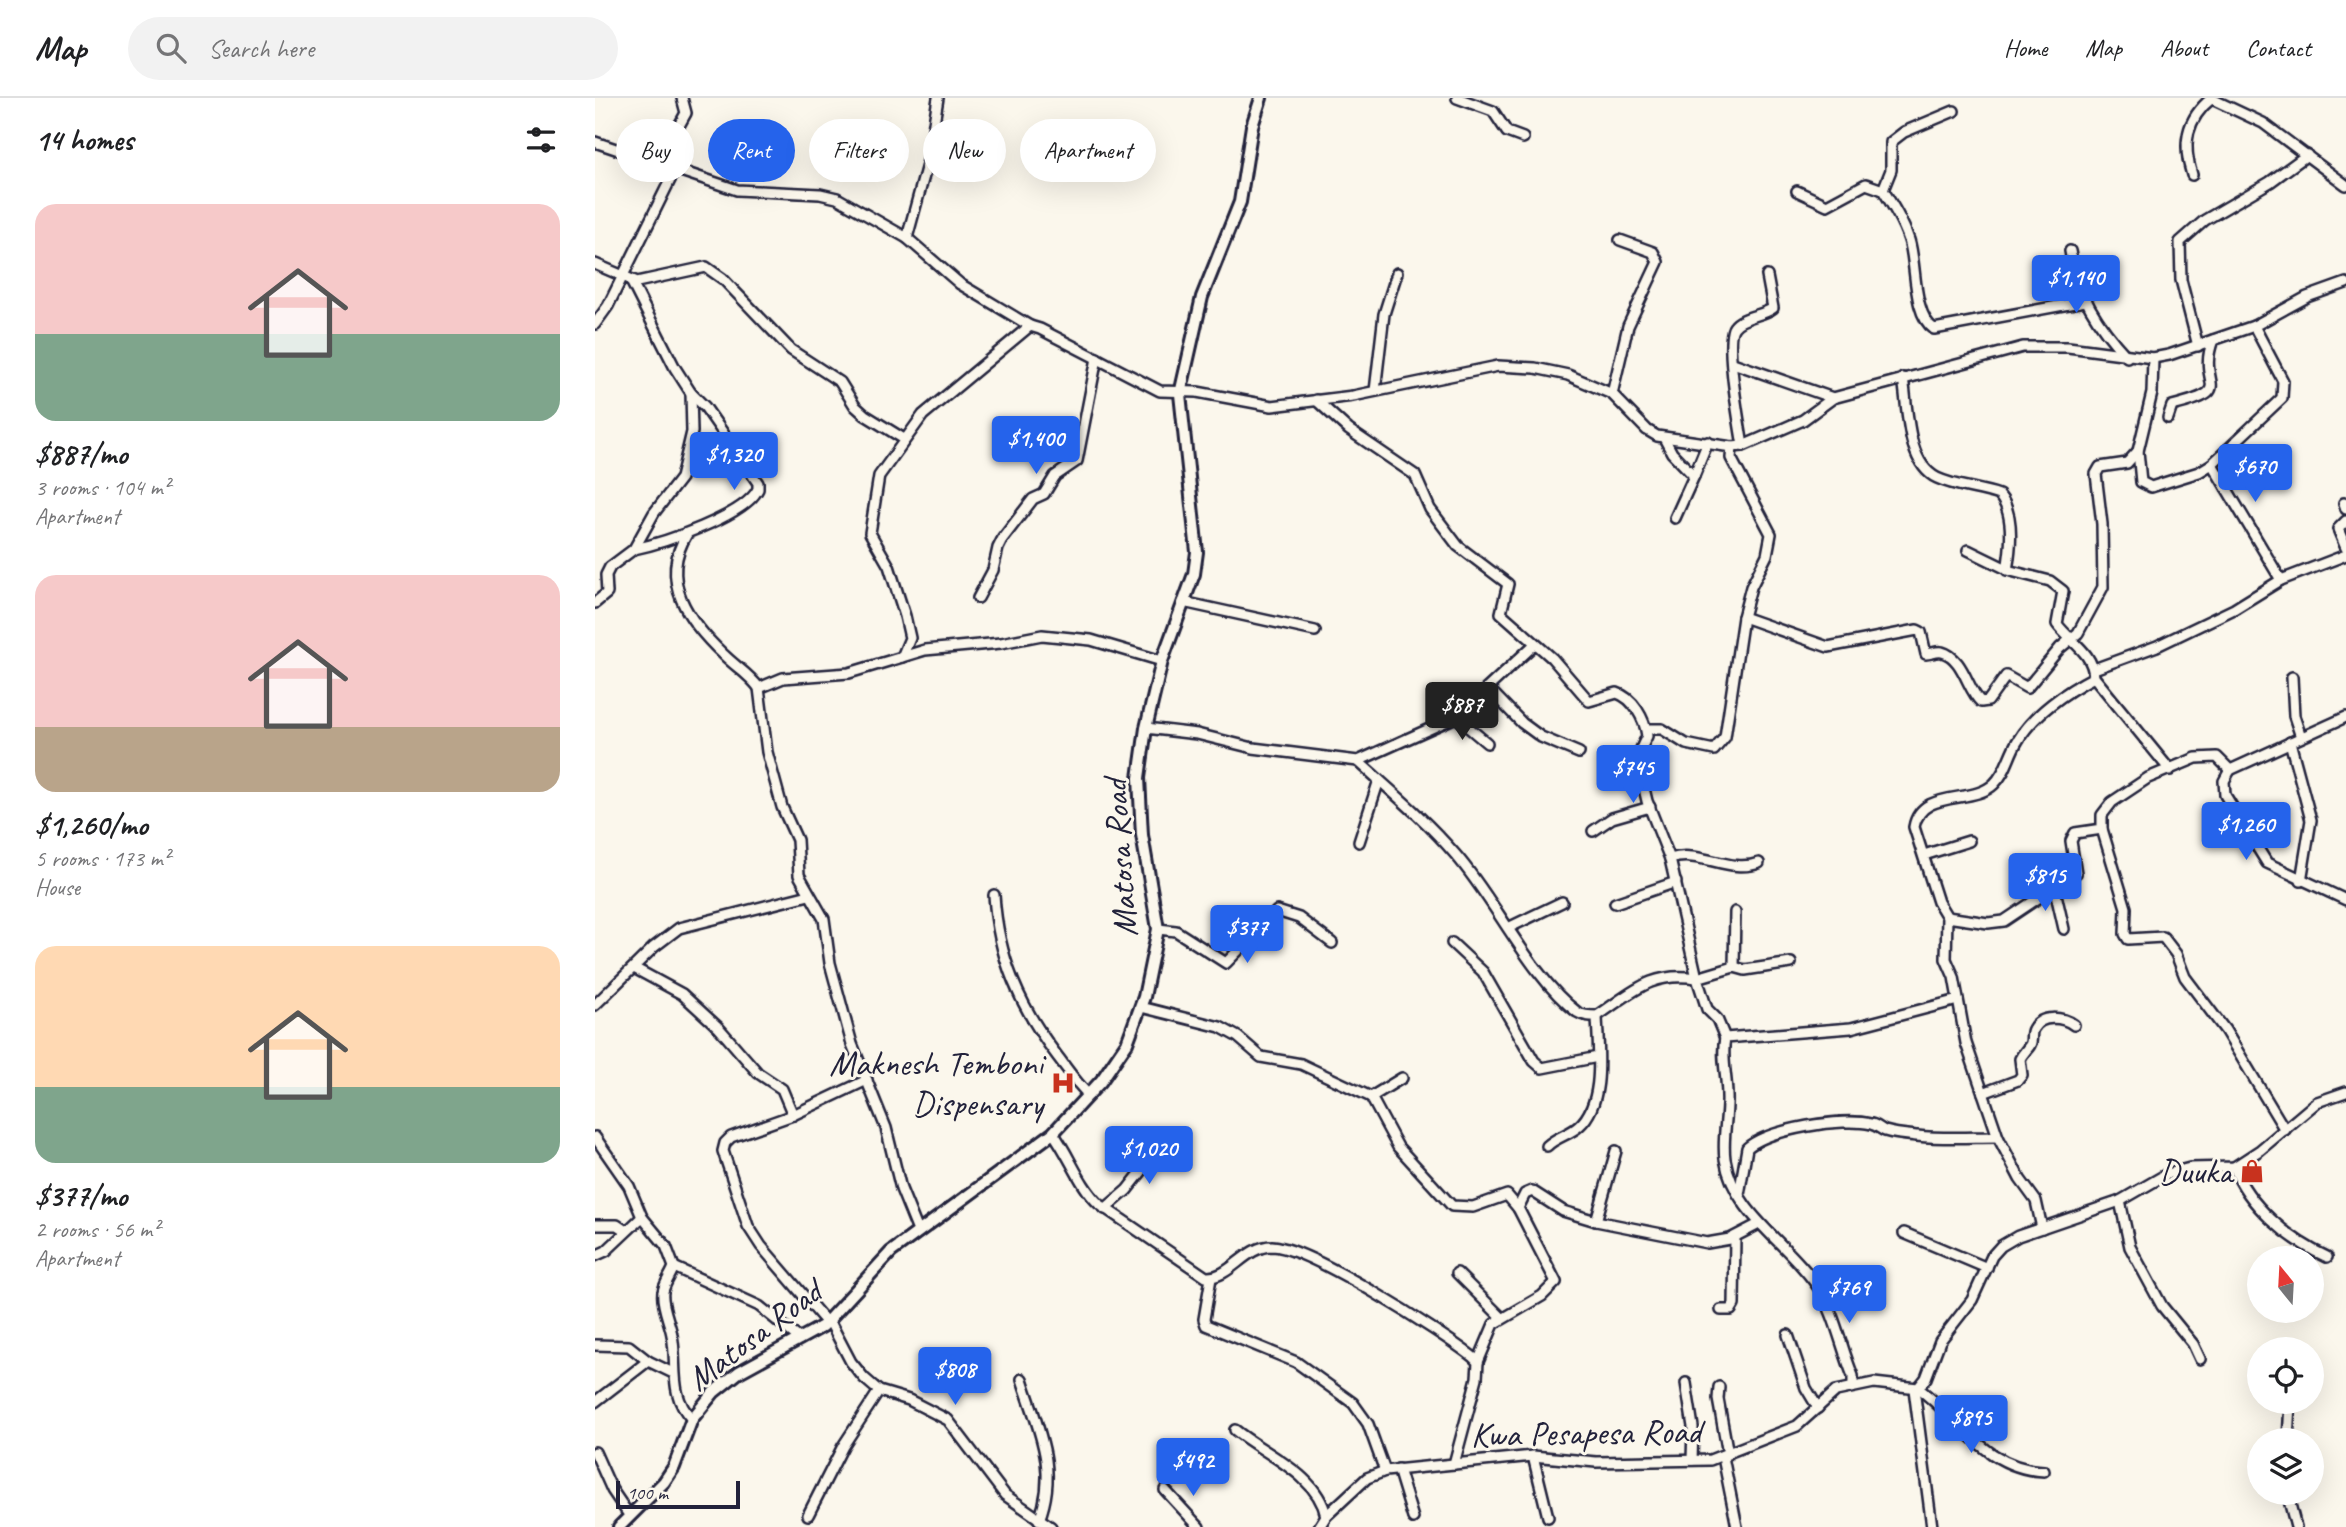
<!DOCTYPE html>
<meta charset="utf-8">
<style>
:root{--surface:#fff;--page:#f2f2f2;--text:#202124;--muted:#757577;--line:#e0e0e0;--accent:#2563eb}
body{margin:0;font-family:Caveat,sans-serif;background:var(--page);color:var(--text);height:100vh;display:flex;flex-direction:column;font-size:26px;white-space:nowrap}
*{box-sizing:border-box;margin:0}
p{font-size:23px;color:var(--muted)}
.icon{flex:none;width:38px;height:38px;fill:none;stroke:currentColor;stroke-width:2;stroke-linecap:round;stroke-linejoin:round}
.map{position:relative;flex:1;overflow:hidden}
.sheet{display:flex;flex-direction:column;background:var(--surface);width:595px}
.sheet>*{flex:none}
.hud{position:absolute;left:21px;top:21px;width:665px;height:63px;display:flex;gap:14px}
.needle{width:46px;rotate:342deg}
.tools{position:absolute;left:1652px;top:1148px;display:grid;gap:14px}
.tools a{display:grid;place-items:center;width:77px;height:77px;border-radius:50%;background:var(--surface);box-shadow:0 7px 28px #0002;font-size:35px}
.scale{position:absolute;left:21px;bottom:18px;width:124px;box-sizing:border-box;padding-left:7px;border:4px solid #22223b;border-top:0;font-size:19px;line-height:24px;white-space:nowrap;color:#22223b;-webkit-text-stroke:5px #fbf7ec;paint-order:stroke}
.price{position:absolute;translate:-50% -60px;padding:0 16px;border-radius:7px;background:var(--accent);color:#fff;font-size:23px;line-height:46px;filter:drop-shadow(0 2px 4px #0008)}
.price::after{content:'';position:absolute;left:50%;top:42px;width:21px;height:16px;margin-left:-10px;background:inherit;clip-path:polygon(0 0,100% 0,50% 100%)}
.price.current{background:#222;color:#fff}
ul{padding:0;list-style:none}
li{display:grid;align-content:center;gap:14px;height:371px;padding:0 35px}
li span{display:grid;place-items:center;height:217px;border-radius:21px;color:#555}
li>.icon{margin-inline-start:auto}
span .icon{width:126px;height:126px;fill:#fffc;stroke-width:1}
li b{font-size:30px}
h2{display:flex;justify-content:space-between;align-items:center;height:84px;padding:0 35px;font-size:30px}
.chip{padding:0 24px;border-radius:32px;background:var(--surface);box-shadow:0 7px 28px #0002;font-size:24px;line-height:63px}
.chip.current{background:var(--accent);color:#fff}
header{display:flex;align-items:center;gap:42px;box-sizing:border-box;height:98px;padding:0 35px;background:var(--surface);border-bottom:2px solid var(--line)}
header strong{font-size:33px}
nav{display:flex;gap:38px;margin-inline-start:auto;font-size:24px}
.search{width:490px;height:63px;background:var(--page);display:flex;align-items:center;gap:18px;box-sizing:border-box;padding:0 24px;border-radius:38px;color:var(--muted);font-size:26px}
main{display:flex;flex:1;min-height:0}
.map>svg:first-child{display:block}
</style>
<header>
<strong>Map</strong>
<div class="search"><svg class="icon" aria-label="search" viewBox="0 0 24 24"><circle cx="10" cy="10" r="6"/><path d="M15 15l6 6"/></svg>Search here</div>
<nav><a>Home</a><a>Map</a><a>About</a><a>Contact</a></nav>
</header>
<main>
<section class="sheet">
<h2>14 homes<svg class="icon" aria-label="filters" viewBox="0 0 24 24"><path d="M4 7h16M4 17h16"/><circle cx="9" cy="7" r="2"/><circle cx="15" cy="17" r="2"/></svg></h2>
<ul>
<li><span style="background:linear-gradient(#f6c9c9 60%,#7fa58c 0)"><svg class="icon" aria-label="home" viewBox="0 0 24 24"><path d="M3 11l9-7 9 7M6 9v11h12V9"/></svg></span><div><b>$887/mo</b><p>3 rooms · 104 m²</p><p>Apartment</p></div></li>
<li><span style="background:linear-gradient(#f6c9c9 70%,#b9a48a 0)"><svg class="icon" aria-label="home" viewBox="0 0 24 24"><path d="M3 11l9-7 9 7M6 9v11h12V9"/></svg></span><div><b>$1,260/mo</b><p>5 rooms · 173 m²</p><p>House</p></div></li>
<li><span style="background:linear-gradient(#ffd9b3 65%,#7fa58c 0)"><svg class="icon" aria-label="home" viewBox="0 0 24 24"><path d="M3 11l9-7 9 7M6 9v11h12V9"/></svg></span><div><b>$377/mo</b><p>2 rooms · 56 m²</p><p>Apartment</p></div></li>
</ul>
</section>
<div class="map">
<svg width="1751" height="1429" viewBox="0 0 1751 1429">
<rect width="100%" height="100%" fill="#fbf7ec"/>
<filter id="ink" filterUnits="userSpaceOnUse"><feTurbulence type="fractalNoise" baseFrequency=".0143" numOctaves="2"/><feDisplacementMap in="SourceGraphic" scale="14" xChannelSelector="R" yChannelSelector="G"/><feConvolveMatrix kernelMatrix="1 2 1 2 8 2 1 2 1" color-interpolation-filters="sRGB"/></filter>
<g filter="url(#ink)">
<g fill="none" stroke-linecap="round" stroke-linejoin="round">
<g stroke="#22223b" stroke-width="14">
<g id="minor">
<path d="M 862,0 L 898,13 L 912,34 L 928,40"/>
<path d="M 1617,1 L 1668,25 L 1751,87"/>
<path d="M 0,44 L 142,92 L 225,96 L 242,100 L 312,140 L 365,186 L 435,228 L 445,231 L 565,293 L 602,294 L 677,308 L 758,298 L 903,268 L 940,270 L 973,277 L 1017,296 L 1052,332 L 1062,338 L 1137,349 L 1148,348 L 1208,322 L 1238,300 L 1428,249 L 1473,249 L 1558,260 L 1574,257 L 1659,228 L 1712,199 L 1751,185"/>
<path d="M 49,61 L 81,33 L 91,15 L 87,0"/>
<path d="M 1597,77 C 1587,46 1591,21 1617,0"/>
<path d="M 1288,92 L 1296,72 L 1296,44 L 1309,34 L 1359,13"/>
<path d="M 1202,93 L 1232,107 L 1271,86 L 1288,92 C 1298,108 1308,124 1314,142 C 1322,166 1317,216 1339,231 L 1490,203"/>
<path d="M 312,140 L 333,63 L 343,0"/>
<path d="M 1475,153 C 1482,195 1503,228 1532,259"/>
<path d="M 0,166 L 42,184 L 111,169 L 128,181 L 196,252 L 245,284 L 260,308 L 270,317 L 309,341"/>
<path d="M 0,226 L 13,208 L 80,72"/>
<path d="M 1603,248 L 1586,182 L 1585,144 L 1610,122 L 1675,84 L 1712,57"/>
<path d="M 1558,260 L 1557,295 L 1543,353 L 1546,384 L 1556,389 L 1604,374 L 1617,366 L 1687,300 L 1688,283 L 1659,228"/>
<path d="M 1138,265 L 1238,300"/>
<path d="M 1308,280 C 1313,309 1311,365 1342,380 C 1361,389 1384,390 1404,397 C 1420,415 1416,450 1412,472"/>
<path d="M 780,293 L 789,216 L 802,175"/>
<path d="M 1017,296 L 1033,228 L 1063,164 L 1058,154 L 1025,142"/>
<path d="M 721,302 L 754,332 L 820,377 L 835,411 L 863,448 L 913,486 L 906,515 L 957,560 L 994,603 L 1022,595 C 1038,600 1050,621 1052,638 L 1043,657 L 1043,665 L 1052,703 L 1075,761 L 1102,880 L 1139,869 L 1150,872 L 1196,865"/>
<path d="M 1573,320 L 1577,308 C 1645,291 1600,289 1618,242"/>
<path d="M 1069,340 L 1077,355 L 1099,378 L 1080,420"/>
<path d="M 1148,348 C 1145,329 1129,241 1139,229 C 1147,218 1168,218 1178,210 L 1172,178"/>
<path d="M 1617,366 L 1686,482"/>
<path d="M 1099,378 L 1113,344"/>
<path d="M 1749,405 L 1751,411"/>
<path d="M 1751,423 L 1743,431 L 1751,450"/>
<path d="M 92,436 C 63,483 94,524 129,557 C 141,569 154,576 164,590"/>
<path d="M 39,451 C 68,445 150,418 163,391 L 163,385 L 110,309 L 96,295"/>
<path d="M 1373,452 L 1416,473 L 1455,483 L 1468,493 L 1462,526 C 1475,544 1498,554 1499,579 L 1575,672"/>
<path d="M 383,500 L 398,472 L 403,450 L 408,440 L 438,401 L 449,396 L 460,378 L 482,363 L 502,260"/>
<path d="M 588,504 L 720,533"/>
<path d="M 0,505 L 12,495 L 11,477 L 15,469 L 39,451 L 59,415 L 86,380 L 97,334 L 96,295 L 80,270 L 36,183"/>
<path d="M 1148,519 L 1233,549 L 1322,532 L 1326,534 L 1331,556 C 1335,556 1342,553 1347,554 C 1369,560 1372,592 1386,604 L 1393,603 L 1411,578 L 1432,590 L 1465,550 L 1483,535 L 1508,489 L 1507,426 L 1501,376 L 1505,369 L 1532,365 L 1543,353"/>
<path d="M 307,559 L 330,552 L 406,545 L 447,537 L 496,542 L 567,563"/>
<path d="M 1499,571 L 1562,548 L 1639,511 L 1686,482 L 1751,457"/>
<path d="M 1697,579 L 1699,618 L 1706,639"/>
<path d="M 893,590 L 927,625 L 946,639 L 984,655"/>
<path d="M 861,619 L 892,645"/>
<path d="M 551,630 L 602,636 L 658,650 L 763,663 L 861,619 L 940,546"/>
<path d="M 1051,631 L 1067,631 L 1091,646 L 1119,652 L 1130,639 L 1148,519 L 1156,489 L 1172,457 L 1176,436 L 1136,360 L 1137,349"/>
<path d="M 1695,644 L 1716,722 L 1706,783"/>
<path d="M 763,663 C 796,693 830,721 860,756 C 900,801 936,880 982,914 C 988,918 995,918 1002,918 C 1038,894 1056,873 1102,880 L 1112,911 L 1122,921 L 1130,940"/>
<path d="M 1635,672 L 1629,683 L 1630,697 L 1672,765 L 1751,802"/>
<path d="M 998,733 L 1017,720 L 1055,709"/>
<path d="M 764,744 L 784,682"/>
<path d="M 1329,757 L 1374,743"/>
<path d="M 1075,761 C 1105,751 1134,776 1164,765"/>
<path d="M 1460,792 L 1469,831"/>
<path d="M 399,797 C 403,860 425,909 463,959 C 473,972 482,986 494,997"/>
<path d="M 1020,805 L 1081,784"/>
<path d="M 1352,819 L 1393,825 L 1409,823 L 1481,775 L 1476,743 L 1480,735 L 1507,731"/>
<path d="M 915,829 L 967,804"/>
<path d="M 563,831 L 581,833 L 631,865 L 682,813 L 704,820 L 737,845"/>
<path d="M 857,845 L 888,874 L 939,963 L 947,970 L 1003,959"/>
<path d="M 1139,869 L 1140,814"/>
<path d="M 39,870 L 87,896 L 124,930 L 163,975 L 187,991 L 198,1017"/>
<path d="M 0,907 L 59,849 L 84,830 L 214,797"/>
<path d="M 546,909 L 625,929 L 643,939 L 666,959 L 706,966 L 776,999 L 803,1049 L 857,1108 L 878,1109 L 912,1097 L 923,1110 L 961,1184 L 947,1198 L 899,1226 L 883,1264"/>
<path d="M 1388,995 L 1423,982 L 1427,977 L 1425,961 C 1428,955 1431,953 1435,947 C 1438,942 1435,936 1438,931 C 1446,916 1468,919 1479,927"/>
<path d="M 776,999 L 807,980"/>
<path d="M 1690,1032 L 1630,932 L 1590,879 L 1581,856 L 1568,839 L 1533,841 L 1530,836 L 1531,810 L 1507,731 L 1507,717 L 1517,704 L 1553,680 L 1601,660 L 1622,659 L 1635,672 L 1751,619"/>
<path d="M 458,1035 C 475,1058 484,1087 504,1106 L 611,1179 C 635,1181 650,1148 677,1148 C 714,1149 846,1234 878,1259 L 883,1264 L 882,1280 L 859,1366"/>
<path d="M 0,1039 L 34,1088 L 47,1119 L 71,1148 L 79,1169 C 76,1177 69,1186 68,1194 C 66,1206 75,1225 77,1237 C 83,1267 73,1297 97,1321"/>
<path d="M 952,1048 C 961,1039 974,1037 984,1028 C 1011,1004 1003,951 1002,918"/>
<path d="M 1639,1069 C 1653,1107 1694,1142 1732,1159"/>
<path d="M 1144,1097 L 1152,1050 C 1174,1031 1248,1019 1276,1026 C 1282,1027 1285,1031 1290,1033 C 1300,1036 1312,1037 1322,1038 C 1349,1041 1376,1039 1403,1039"/>
<path d="M 1525,1103 L 1535,1149 L 1567,1208 L 1598,1246 L 1605,1261"/>
<path d="M 923,1110 L 930,1096 L 937,1093 L 968,1113 L 1001,1123 L 1112,1145 L 1135,1141 L 1164,1126"/>
<path d="M 510,1111 L 532,1092 L 572,1041"/>
<path d="M 1001,1123 L 1021,1053"/>
<path d="M 0,1127 L 22,1127 L 31,1133"/>
<path d="M 1447,1130 L 1441,1103 L 1425,1081 L 1403,1039 L 1371,945 L 1359,879 L 1351,861 L 1352,819 L 1343,804 L 1319,729 C 1326,690 1378,707 1399,686 C 1411,675 1414,657 1422,644 C 1438,616 1472,593 1499,579"/>
<path d="M 323,1133 L 306,1091 L 291,1030 L 257,946 L 235,865 L 229,821 L 204,777 L 202,742 L 187,709 L 172,654 L 164,590 L 188,580 L 254,575 L 307,559 L 315,540 L 310,518 L 294,468 L 275,435 L 284,378 L 328,317 L 435,228"/>
<path d="M 1309,1135 L 1392,1170"/>
<path d="M 0,1158 L 11,1153 L 47,1119"/>
<path d="M 79,1169 L 164,1208 L 205,1241"/>
<path d="M 862,1175 L 907,1220"/>
<path d="M 616,1180 L 609,1221 L 611,1227 L 701,1264 L 758,1305 L 773,1326 L 790,1373"/>
<path d="M 1126,1212 L 1136,1212 L 1139,1207 L 1140,1139"/>
<path d="M 234,1222 L 256,1264 L 269,1280 L 284,1293 L 314,1302 L 353,1322 L 410,1397 L 456,1429"/>
<path d="M 232,1225 L 166,1148 L 153,1128 L 128,1053 L 130,1045 L 136,1039 L 198,1017 L 272,982"/>
<path d="M 1193,1237 L 1211,1290 L 1223,1310"/>
<path d="M 0,1247 L 34,1248 L 53,1263 L 78,1275"/>
<path d="M 427,1281 C 443,1331 464,1370 444,1422"/>
<path d="M 1091,1285 L 1098,1329 L 1097,1362"/>
<path d="M 1258,1287 L 1258,1278 C 1246,1249 1240,1215 1223,1189 C 1194,1145 1139,1117 1130,1061 C 1127,1040 1133,1019 1132,998 C 1132,978 1126,959 1130,940 L 1256,930 L 1363,902"/>
<path d="M 1124,1289 L 1123,1301 L 1133,1356"/>
<path d="M 1323,1290 C 1366,1322 1391,1371 1449,1373"/>
<path d="M 1319,1291 L 1337,1429"/>
<path d="M 0,1304 L 53,1263"/>
<path d="M 640,1332 C 671,1357 723,1377 731,1418 L 724,1429"/>
<path d="M 1693,1342 L 1695,1305"/>
<path d="M 0,1354 L 17,1392 L 34,1417"/>
<path d="M 938,1358 L 953,1419"/>
<path d="M 1128,1359 L 1142,1429"/>
<path d="M 803,1371 L 818,1420"/>
<path d="M 570,1392 L 604,1429"/>
<path d="M 1692,1395 L 1701,1429"/>
<path d="M 213,1417 L 248,1348 L 284,1293"/>
<path d="M 731,1418 L 772,1380 L 790,1373 L 938,1358 L 1001,1364 L 1115,1362 L 1202,1328 L 1241,1293 L 1279,1285 L 1323,1290 L 1331,1280 L 1345,1243 L 1377,1202 L 1397,1158 L 1406,1148 L 1423,1138 L 1525,1103 L 1572,1076 L 1595,1070 L 1639,1069 L 1665,1052 L 1722,1004 L 1751,994"/>
</g>
</g>
<g stroke="#22223b" stroke-width="16">
<path id="tertiary" d="M 24,1429 L 69,1384 L 79,1369 L 97,1321 L 119,1294 L 144,1274 L 228,1228 L 296,1154 L 458,1035 L 506,983 L 532,945 L 549,899 L 563,831 L 547,737 L 544,680 L 551,630 L 567,563 L 599,476 L 602,454 L 585,296 L 607,199 L 645,104 L 657,28 L 666,0"/>
</g>
<use href="#minor" stroke="#fbf7ec" stroke-width="9"/>
<use href="#tertiary" stroke="#fbf7ec" stroke-width="10"/>
</g>
</g>
<defs>
<g id="hospital-bare" transform="scale(1.89)"><path d="M-5-5h3v3.5h4V-5h3V5h-3V1.5h-4V5h-3Z" fill="#c8321e" stroke="#fbf7ec" stroke-width="2.5" paint-order="stroke"/></g>
<g id="shop-bare" transform="scale(1.89)"><path d="M-5-2.5h2.3a2.7 3.5 0 0 1 5.4 0H5L5.5 6h-11ZM-1.5-2.5h3a1.5 2.3 0 0 0-3 0Z" fill="#c8321e" stroke="#fbf7ec" stroke-width="2.5" paint-order="stroke"/></g>
</defs>
<g fill-rule="evenodd">
<use href="#hospital-bare" x="468" y="985"/>
<use href="#shop-bare" x="1657" y="1073"/>
</g>
<g text-anchor="middle" dominant-baseline="central" stroke-width="6" stroke-linejoin="round" paint-order="stroke">
<g font-size="35" fill="#22223b" stroke="#fbf7ec">
<text transform="translate(525 760) rotate(-94)">Matosa Road</text>
<text transform="translate(159 1237) rotate(-37)">Matosa Road</text>
<text transform="translate(991 1335) rotate(-1)">Kwa Pesapesa Road</text>
</g>
<g font-size="35" fill="#22223b" stroke="#fbf7ec" text-anchor="end">
<text x="448" y="965">Maknesh Temboni<tspan x="448" dy="40">Dispensary</tspan></text>
<text x="1637" y="1073">Duuka</text>
</g>
</g>
</svg>
<div class="tools">
<a><svg class="needle" viewBox="-14 -14 28 28"><path d="M0-13l5 13h-10z" fill="#e53935"/><path d="M0 13l5-13h-10z" fill="#757577"/></svg></a>
<a><svg class="icon" aria-label="locate" viewBox="0 0 24 24"><circle cx="12" cy="12" r="6"/><path d="M12 2v4M12 18v4M2 12h4M18 12h4"/></svg></a>
<a><svg class="icon" aria-label="layers" viewBox="0 0 24 24"><path d="M12 4l9 5-9 5-9-5zM3 14l9 5 9-5"/></svg></a>
</div>
<div class="scale">100 m</div>
<b class="price" style="left:1481px;top:217px">$1,140</b>
<b class="price" style="left:441px;top:378px">$1,400</b>
<b class="price" style="left:139px;top:394px">$1,320</b>
<b class="price" style="left:1660px;top:406px">$670</b>
<b class="price current" style="left:867px;top:644px">$887</b>
<b class="price" style="left:1038px;top:707px">$745</b>
<b class="price" style="left:1651px;top:764px">$1,260</b>
<b class="price" style="left:1450px;top:815px">$815</b>
<b class="price" style="left:652px;top:867px">$377</b>
<b class="price" style="left:554px;top:1088px">$1,020</b>
<b class="price" style="left:1254px;top:1227px">$769</b>
<b class="price" style="left:360px;top:1309px">$808</b>
<b class="price" style="left:1376px;top:1357px">$895</b>
<b class="price" style="left:598px;top:1400px">$492</b>
<div class="hud">
<a class="chip">Buy</a>
<a class="chip current">Rent</a>
<a class="chip">Filters</a>
<a class="chip">New</a>
<a class="chip">Apartment</a>
</div>
</div>
</main>
